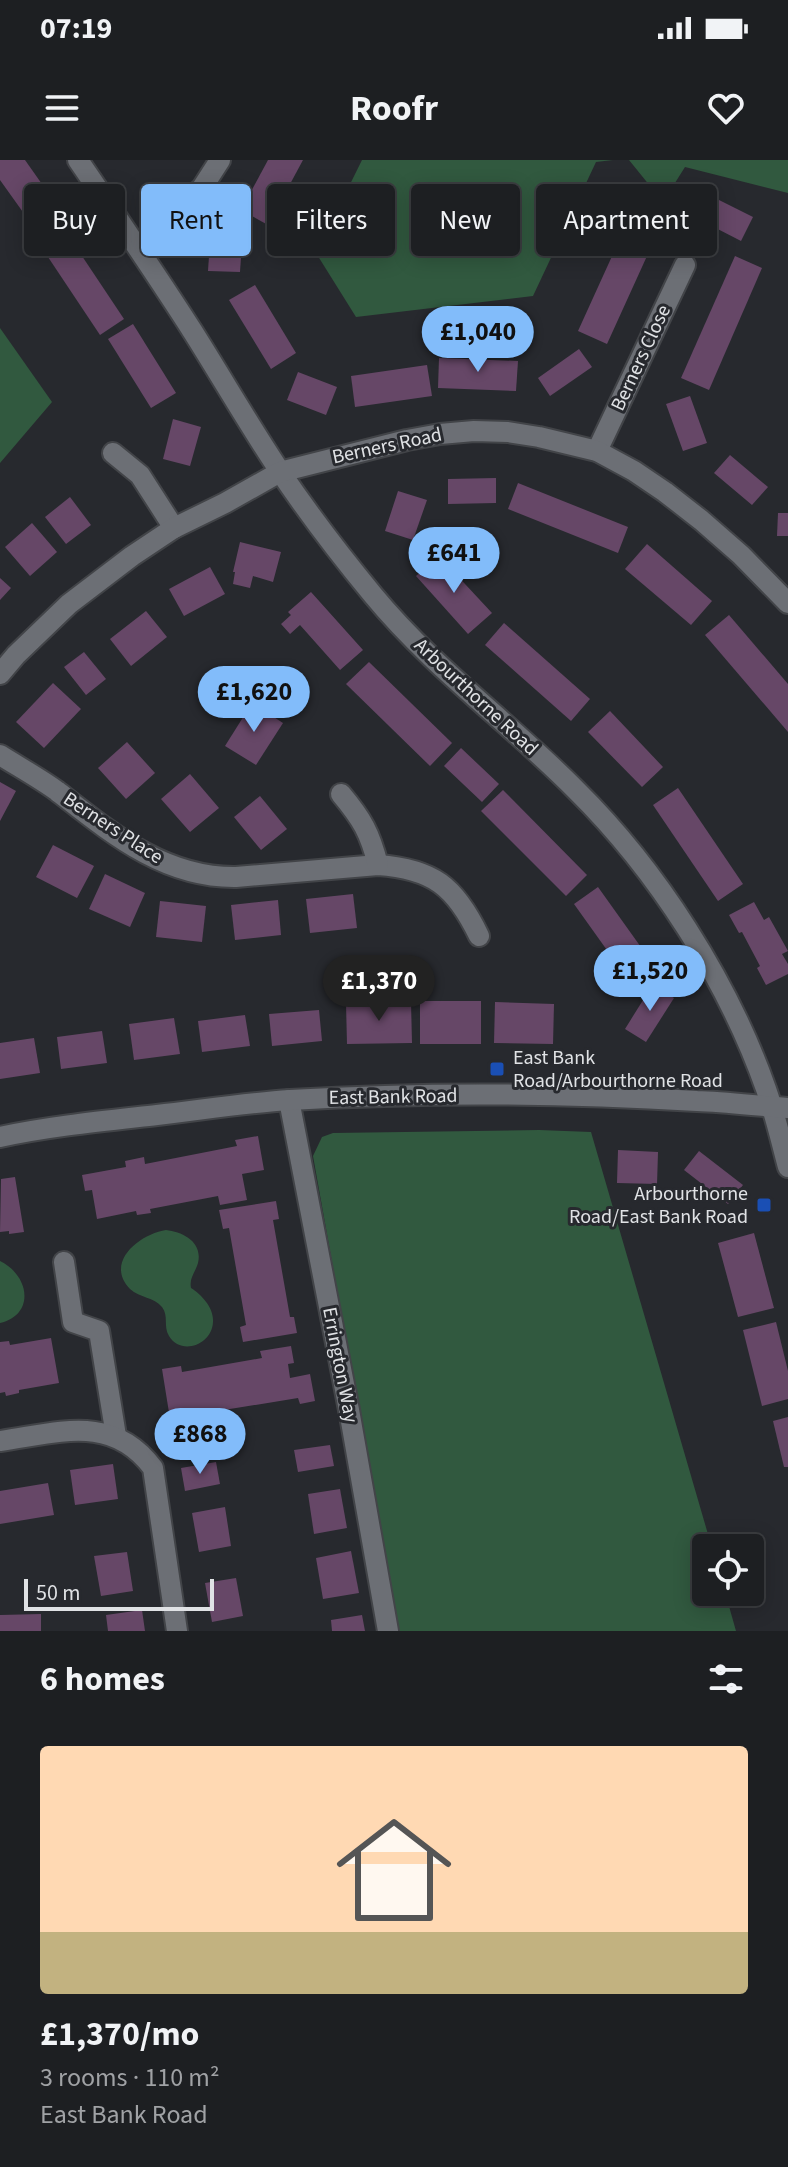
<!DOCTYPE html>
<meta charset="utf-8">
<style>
:root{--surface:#1d1f22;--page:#2a2c2f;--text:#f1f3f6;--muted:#a0a2a5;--line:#3b3d40;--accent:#82bcfa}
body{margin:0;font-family:"Source Sans 3",sans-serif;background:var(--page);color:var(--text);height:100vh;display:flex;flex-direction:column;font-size:30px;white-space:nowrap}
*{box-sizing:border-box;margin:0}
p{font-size:26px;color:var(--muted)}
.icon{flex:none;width:44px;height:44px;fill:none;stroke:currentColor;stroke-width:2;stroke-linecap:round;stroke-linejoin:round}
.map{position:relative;height:1471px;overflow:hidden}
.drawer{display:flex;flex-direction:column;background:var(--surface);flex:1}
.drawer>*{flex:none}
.top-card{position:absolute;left:24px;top:24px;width:740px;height:72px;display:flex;gap:16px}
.tools{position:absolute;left:692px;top:1374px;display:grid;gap:16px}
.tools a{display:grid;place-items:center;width:72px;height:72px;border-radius:8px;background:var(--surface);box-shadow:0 4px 20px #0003,0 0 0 2px var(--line);font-size:40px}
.scale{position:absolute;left:24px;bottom:20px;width:190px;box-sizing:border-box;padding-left:8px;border:4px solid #e0e2e5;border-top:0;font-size:22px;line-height:28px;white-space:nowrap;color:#e0e2e5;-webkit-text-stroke:6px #27292e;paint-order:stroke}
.price{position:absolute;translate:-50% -68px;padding:0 18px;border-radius:28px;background:var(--accent);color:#111;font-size:26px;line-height:52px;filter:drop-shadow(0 2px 4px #0008)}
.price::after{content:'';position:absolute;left:50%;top:48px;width:24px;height:18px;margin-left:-12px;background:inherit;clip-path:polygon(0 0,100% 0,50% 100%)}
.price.selected{background:#222;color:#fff}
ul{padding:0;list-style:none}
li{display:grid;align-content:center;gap:16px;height:424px;padding:0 40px}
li+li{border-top:2px solid var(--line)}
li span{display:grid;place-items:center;height:248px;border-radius:8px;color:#555}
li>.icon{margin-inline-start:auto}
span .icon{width:144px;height:144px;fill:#fffc;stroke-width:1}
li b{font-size:34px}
h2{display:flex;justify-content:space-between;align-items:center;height:96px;padding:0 40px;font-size:34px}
.chip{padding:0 28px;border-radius:8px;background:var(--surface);box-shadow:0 4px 20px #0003,0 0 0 2px var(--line);font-size:28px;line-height:72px}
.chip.selected{background:var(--accent);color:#111}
.status{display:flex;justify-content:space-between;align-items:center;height:56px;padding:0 40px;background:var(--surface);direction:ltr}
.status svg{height:22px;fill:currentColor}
header{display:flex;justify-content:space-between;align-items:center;height:104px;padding:0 40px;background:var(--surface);font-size:36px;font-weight:700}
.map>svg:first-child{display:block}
</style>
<div class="status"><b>07:19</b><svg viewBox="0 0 49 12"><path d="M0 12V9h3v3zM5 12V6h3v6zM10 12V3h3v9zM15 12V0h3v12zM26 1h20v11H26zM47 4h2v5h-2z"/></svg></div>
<header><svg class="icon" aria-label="menu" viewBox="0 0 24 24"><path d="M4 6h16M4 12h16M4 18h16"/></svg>Roofr<svg class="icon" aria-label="heart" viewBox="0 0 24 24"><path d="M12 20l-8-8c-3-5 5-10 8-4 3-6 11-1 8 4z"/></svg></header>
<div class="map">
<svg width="788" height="1471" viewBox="0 0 788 1471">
<rect width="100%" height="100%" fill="#27292e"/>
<g fill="#31593f">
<path d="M 362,0 L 613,0 L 596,2 L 533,136 L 356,157 L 316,93 Z"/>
<path d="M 629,0 L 788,0 L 788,33 L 685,7 L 663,42 Z"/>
<path d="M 0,168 L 52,242 L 0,303 Z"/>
<path d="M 539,970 L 591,972 L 712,1388 L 706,1388 L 706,1432 L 725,1432 L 736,1471 L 398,1471 L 313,996 L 322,977 L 333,973 Z"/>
<path d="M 166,1070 C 183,1072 203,1082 198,1103 C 195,1113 189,1118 191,1128 C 202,1135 214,1148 213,1162 C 212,1185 181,1196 169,1176 C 163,1166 169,1156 162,1147 C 154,1137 140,1138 130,1129 C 104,1102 140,1074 166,1070 Z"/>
<path d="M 0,1101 C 29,1115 36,1154 0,1163 Z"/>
</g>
<g fill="#664767">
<path d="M 0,0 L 25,0 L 56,44 L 30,62 L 0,20 Z"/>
<path d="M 268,0 L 303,0 L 268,65 L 241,50 Z"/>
<path d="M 685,23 L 753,57 L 741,81 L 673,46 Z"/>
<path d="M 633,50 L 662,63 L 607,184 L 578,171 Z"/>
<path d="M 56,57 L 124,159 L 100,175 L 32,73 Z"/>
<path d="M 211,66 L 243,68 L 240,112 L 208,111 Z"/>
<path d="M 735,96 L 762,108 L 709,230 L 681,218 Z"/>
<path d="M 255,125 L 296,193 L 271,209 L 229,140 Z"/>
<path d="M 133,164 L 176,233 L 151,248 L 108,179 Z"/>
<path d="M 579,189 L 592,207 L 550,236 L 538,218 Z"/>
<path d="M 439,198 L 518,201 L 516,231 L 438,228 Z"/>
<path d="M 427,205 L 432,236 L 355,247 L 351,216 Z"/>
<path d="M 298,212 L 337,227 L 326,255 L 287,240 Z"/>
<path d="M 690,236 L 707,283 L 683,291 L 666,244 Z"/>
<path d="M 173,259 L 201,267 L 190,306 L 163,299 Z"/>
<path d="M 730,295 L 768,327 L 752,345 L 714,313 Z"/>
<path d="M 496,318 L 496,343 L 448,344 L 448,319 Z"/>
<path d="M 518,323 L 628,367 L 618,393 L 508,349 Z"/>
<path d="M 398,331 L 427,340 L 413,380 L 385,371 Z"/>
<path d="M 70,337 L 91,365 L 66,384 L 45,357 Z"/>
<path d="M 778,353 L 788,353 L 788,376 L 777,376 Z"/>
<path d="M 32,363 L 57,392 L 30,416 L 5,387 Z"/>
<path d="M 240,382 L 281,392 L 273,422 L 253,416 L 250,428 L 233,424 L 235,412 L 233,412 Z"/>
<path d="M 647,384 L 712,441 L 691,465 L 625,409 Z"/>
<path d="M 439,396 L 492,453 L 468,474 L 416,416 Z"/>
<path d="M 210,407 L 225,434 L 184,456 L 169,429 Z"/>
<path d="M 0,418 L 11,428 L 0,440 Z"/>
<path d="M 311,432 L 363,490 L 340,510 L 300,465 L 290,474 L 281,464 L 291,455 L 288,452 Z"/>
<path d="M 146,451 L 167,477 L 131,506 L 110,479 Z"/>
<path d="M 729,455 L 788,524 L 788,572 L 705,475 Z"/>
<path d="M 504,463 L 590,539 L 571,561 L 485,485 Z"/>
<path d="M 84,492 L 106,519 L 86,535 L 64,507 Z"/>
<path d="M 369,502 L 452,583 L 430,606 L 346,524 Z"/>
<path d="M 53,523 L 81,549 L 44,588 L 16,562 Z"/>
<path d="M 252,543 L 283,563 L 256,605 L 225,586 Z"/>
<path d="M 610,551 L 663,607 L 642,627 L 588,572 Z"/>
<path d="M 127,582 L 155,613 L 126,639 L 98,608 Z"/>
<path d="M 461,588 L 499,624 L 482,642 L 444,606 Z"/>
<path d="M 190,614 L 219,648 L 190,672 L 161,639 Z"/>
<path d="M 0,622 L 16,631 L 0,661 Z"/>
<path d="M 678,628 L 743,724 L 718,741 L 653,645 Z"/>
<path d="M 503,630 L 587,715 L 566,736 L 481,651 Z"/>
<path d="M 260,636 L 287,669 L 261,690 L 234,657 Z"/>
<path d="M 53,685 L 94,706 L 77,738 L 36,717 Z"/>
<path d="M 105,714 L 145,733 L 130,767 L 89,749 Z"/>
<path d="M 598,727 L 643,790 L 619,807 L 574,744 Z"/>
<path d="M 353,734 L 357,768 L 310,773 L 306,739 Z"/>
<path d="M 278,740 L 281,775 L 235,780 L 231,745 Z"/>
<path d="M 160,741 L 206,746 L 202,782 L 156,777 Z"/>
<path d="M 754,742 L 764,760 L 769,757 L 788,791 L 782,794 L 788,804 L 788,814 L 766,825 L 757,808 L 760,806 L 742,772 L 739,773 L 729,755 Z"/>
<path d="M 653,824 L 674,838 L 646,882 L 625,869 Z"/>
<rect x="420" y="841" width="61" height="43"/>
<path d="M 411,842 L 412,883 L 347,884 L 346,843 Z"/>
<path d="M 495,842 L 554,844 L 553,884 L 494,883 Z"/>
<path d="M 319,850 L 322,881 L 272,886 L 269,854 Z"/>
<path d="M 245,855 L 250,886 L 202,892 L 198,861 Z"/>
<path d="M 174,858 L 180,894 L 134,900 L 129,864 Z"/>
<path d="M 102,871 L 107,903 L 61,909 L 57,877 Z"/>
<path d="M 34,878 L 40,913 L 0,919 L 0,883 Z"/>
<path d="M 258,976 L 264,1010 L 242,1014 L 247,1040 L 220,1045 L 218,1036 L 150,1049 L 151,1053 L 137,1055 L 136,1051 L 97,1059 L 92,1030 L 85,1031 L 82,1015 L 126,1007 L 125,1001 L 144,997 L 145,1004 L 237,986 L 235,980 Z"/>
<path d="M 618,990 L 658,992 L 657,1024 L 617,1023 Z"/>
<path d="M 699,991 L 743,1025 L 728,1044 L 684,1010 Z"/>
<path d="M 15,1017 L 24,1072 L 9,1074 L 9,1071 L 0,1072 L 1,1019 Z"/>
<path d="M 276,1041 L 279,1059 L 273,1060 L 290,1157 L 294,1157 L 297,1173 L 243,1182 L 240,1167 L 246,1165 L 229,1068 L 223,1069 L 219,1050 Z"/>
<path d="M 754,1073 L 774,1148 L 738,1157 L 718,1083 Z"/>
<path d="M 776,1162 L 788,1211 L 788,1239 L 762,1246 L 743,1170 Z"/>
<path d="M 51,1178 L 59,1223 L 19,1230 L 19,1233 L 6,1236 L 5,1232 L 0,1233 L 0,1182 L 9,1181 L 10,1185 Z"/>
<path d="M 291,1186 L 294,1203 L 288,1204 L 290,1218 L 310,1214 L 315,1241 L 300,1244 L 298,1238 L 187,1256 L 188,1262 L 171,1265 L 162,1209 L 181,1206 L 182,1212 L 262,1198 L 260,1191 Z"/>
<path d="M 788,1257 L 788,1307 L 784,1307 L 773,1261 Z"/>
<path d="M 330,1285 L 334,1306 L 298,1312 L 294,1290 Z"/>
<path d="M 216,1302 L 220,1324 L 185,1331 L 181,1308 Z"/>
<path d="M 113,1304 L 118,1339 L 75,1345 L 70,1310 Z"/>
<path d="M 48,1323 L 54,1355 L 0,1364 L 0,1331 Z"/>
<path d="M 340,1329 L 347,1368 L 314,1374 L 308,1334 Z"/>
<path d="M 225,1347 L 231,1386 L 199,1392 L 192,1353 Z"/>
<path d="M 351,1391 L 359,1433 L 323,1439 L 316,1398 Z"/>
<path d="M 127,1392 L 133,1431 L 101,1436 L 94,1396 Z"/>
<path d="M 236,1418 L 243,1456 L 212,1462 L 205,1423 Z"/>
<path d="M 142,1450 L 145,1471 L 108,1471 L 106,1455 Z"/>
<path d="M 41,1454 L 41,1471 L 0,1471 L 0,1455 Z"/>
<path d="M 362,1455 L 365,1471 L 332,1471 L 331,1460 Z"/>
</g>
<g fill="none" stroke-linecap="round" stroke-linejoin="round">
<g stroke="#424448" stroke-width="24">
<g id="minor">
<path d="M 78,0 C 117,57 156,114 193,172 C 222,218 249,265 279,310 C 308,353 340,395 373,435 C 433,508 510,563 576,630 C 657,710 728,821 766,929 C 775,954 781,981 788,1007"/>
<path d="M 139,88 L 202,28 L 220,0"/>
<path d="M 597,291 L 685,105"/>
<path d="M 113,293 L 140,315 L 174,368"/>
<path d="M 0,514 L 16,495 L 69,444 L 132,396 L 174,368 L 225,343 L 280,312 L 407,280 L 440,274 L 474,271 L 508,272 L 539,277 L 597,291 L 634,311 L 665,332 L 701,360 L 741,395 L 788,443"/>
<path d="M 0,595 C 19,607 39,618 57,631 C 111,673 164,718 236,717 L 378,705 C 433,709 455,726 479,776"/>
<path d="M 341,634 C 362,659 370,673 378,705"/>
<path d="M 289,940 L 349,1250 L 388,1471"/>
<path d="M 0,977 C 52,966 104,961 157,955 C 201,950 245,943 290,940 C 425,932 562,933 697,941 C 727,942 758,946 788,948"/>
<path d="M 64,1102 L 73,1162 L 99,1171 L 116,1276"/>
<path d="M 0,1281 C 58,1273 112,1253 153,1308 L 177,1471"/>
</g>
</g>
<use href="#minor" stroke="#6c6f75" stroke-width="20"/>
</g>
<g fill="#1a4fb4" stroke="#27292e" stroke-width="3">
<rect x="489" y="901" width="16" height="16" rx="4"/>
<rect x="756" y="1037" width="16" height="16" rx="4"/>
</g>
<g text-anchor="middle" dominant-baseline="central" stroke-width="6" stroke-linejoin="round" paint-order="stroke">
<g font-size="20" fill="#e0e2e5" stroke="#27292e">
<text transform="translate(641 198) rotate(-65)">Berners Close</text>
<text transform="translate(387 286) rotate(-12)">Berners Road</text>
<text transform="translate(476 537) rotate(43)">Arbourthorne Road</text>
<text transform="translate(113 668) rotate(33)">Berners Place</text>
<text transform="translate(393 937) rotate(-1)">East Bank Road</text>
<text transform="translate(340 1205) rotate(79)">Errington Way</text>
</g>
<g font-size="20" fill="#e0e2e5" stroke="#27292e" text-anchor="start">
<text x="513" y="898">East Bank<tspan x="513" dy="23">Road/Arbourthorne Road</tspan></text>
<text x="748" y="1034" text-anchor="end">Arbourthorne<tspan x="748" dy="23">Road/East Bank Road</tspan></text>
</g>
</g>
</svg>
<div class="tools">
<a><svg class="icon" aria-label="locate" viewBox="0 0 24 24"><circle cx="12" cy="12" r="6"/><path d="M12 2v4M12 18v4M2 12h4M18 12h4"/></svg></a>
</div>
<div class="scale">50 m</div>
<b class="price" style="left:478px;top:214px">£1,040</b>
<b class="price" style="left:454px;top:435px">£641</b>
<b class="price" style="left:254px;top:574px">£1,620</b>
<b class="price" style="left:650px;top:853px">£1,520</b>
<b class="price selected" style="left:379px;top:863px">£1,370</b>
<b class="price" style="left:200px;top:1316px">£868</b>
<div class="top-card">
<a class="chip">Buy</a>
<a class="chip selected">Rent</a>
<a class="chip">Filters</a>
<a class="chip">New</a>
<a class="chip">Apartment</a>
</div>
</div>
<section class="drawer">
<h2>6 homes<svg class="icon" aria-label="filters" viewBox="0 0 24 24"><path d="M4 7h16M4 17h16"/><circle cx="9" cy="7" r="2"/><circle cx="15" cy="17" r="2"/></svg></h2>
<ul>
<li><span style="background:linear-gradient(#ffd9b3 75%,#c2b280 0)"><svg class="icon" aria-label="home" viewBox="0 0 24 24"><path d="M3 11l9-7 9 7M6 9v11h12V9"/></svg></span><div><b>£1,370/mo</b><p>3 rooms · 110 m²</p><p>East Bank Road</p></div></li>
</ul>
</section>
